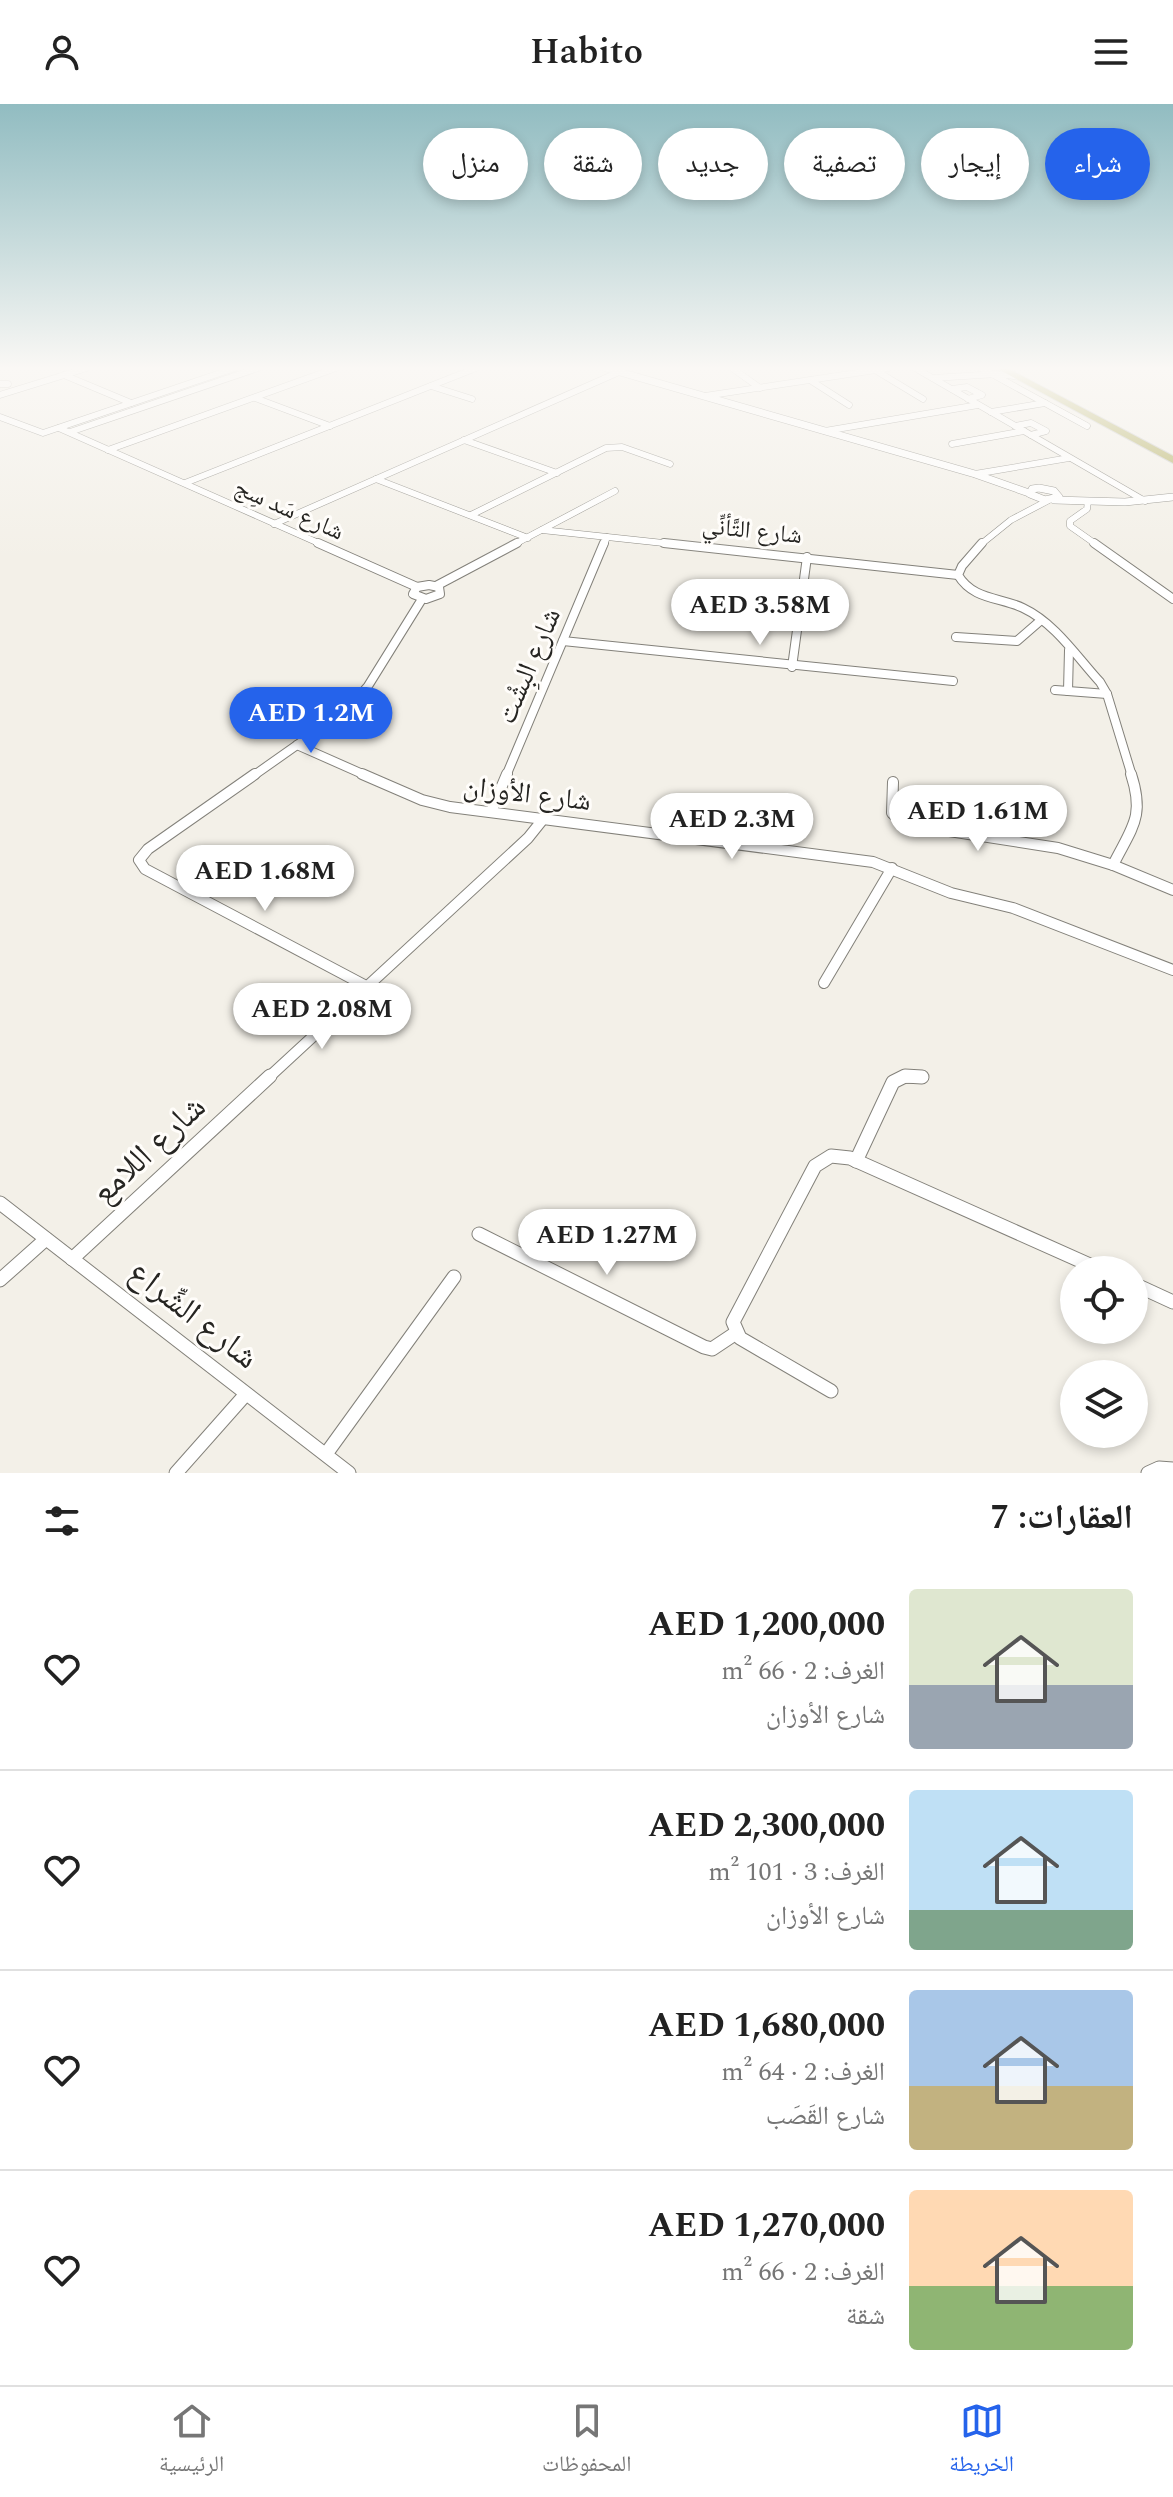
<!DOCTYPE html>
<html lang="ar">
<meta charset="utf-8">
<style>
:root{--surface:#fff;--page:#f2f2f2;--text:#222;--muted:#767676;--line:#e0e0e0;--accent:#2563eb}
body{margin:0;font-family:Spectral,"Noto Naskh Arabic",serif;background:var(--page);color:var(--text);direction:rtl;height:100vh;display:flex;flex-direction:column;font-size:30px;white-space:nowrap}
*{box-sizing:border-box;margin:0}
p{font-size:26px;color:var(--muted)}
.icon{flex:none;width:44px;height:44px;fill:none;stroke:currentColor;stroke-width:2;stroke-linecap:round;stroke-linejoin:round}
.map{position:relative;height:1369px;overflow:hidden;direction:ltr}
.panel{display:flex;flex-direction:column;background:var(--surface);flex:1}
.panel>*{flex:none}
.hud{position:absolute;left:24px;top:24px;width:1126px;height:72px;direction:rtl;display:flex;gap:16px}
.fabs{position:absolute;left:1060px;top:1152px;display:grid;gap:16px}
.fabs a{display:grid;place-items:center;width:88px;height:88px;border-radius:50%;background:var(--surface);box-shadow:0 4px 12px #0003;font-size:40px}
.price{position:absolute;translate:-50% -68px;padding:0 18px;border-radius:28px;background:#fff;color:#222;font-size:26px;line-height:52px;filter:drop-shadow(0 2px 4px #0008)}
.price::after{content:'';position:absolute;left:50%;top:48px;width:24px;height:18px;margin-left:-12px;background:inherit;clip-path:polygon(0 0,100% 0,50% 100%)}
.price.on{background:var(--accent);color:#fff}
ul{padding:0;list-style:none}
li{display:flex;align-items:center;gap:24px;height:200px;padding:0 40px}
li+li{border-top:2px solid var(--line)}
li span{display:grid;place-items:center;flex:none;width:224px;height:160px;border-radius:8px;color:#555}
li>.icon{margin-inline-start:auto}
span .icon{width:96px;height:96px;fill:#fffc;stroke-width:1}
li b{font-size:34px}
h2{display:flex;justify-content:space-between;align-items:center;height:96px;padding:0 40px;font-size:34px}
.chip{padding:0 28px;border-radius:36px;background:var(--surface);box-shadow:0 4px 12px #0003;font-size:28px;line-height:72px}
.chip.on{background:var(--accent);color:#fff}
header{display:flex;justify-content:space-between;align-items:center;height:104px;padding:0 40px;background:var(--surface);font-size:36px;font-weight:600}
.tabs{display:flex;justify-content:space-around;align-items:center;height:112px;border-top:2px solid var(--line);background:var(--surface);font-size:22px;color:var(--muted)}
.tabs a{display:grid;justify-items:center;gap:4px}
.tabs .on{color:var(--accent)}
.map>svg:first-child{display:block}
</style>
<header><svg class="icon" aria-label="menu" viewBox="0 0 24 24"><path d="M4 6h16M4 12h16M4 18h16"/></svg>Habito<svg class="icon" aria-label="person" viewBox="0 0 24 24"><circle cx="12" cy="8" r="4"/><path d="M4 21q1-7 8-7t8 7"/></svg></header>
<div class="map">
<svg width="1173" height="1369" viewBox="0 0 1173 1369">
<rect width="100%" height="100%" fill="#f3f0e8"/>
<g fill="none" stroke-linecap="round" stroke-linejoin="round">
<g stroke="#83817a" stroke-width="7">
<g id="minor-far3">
<path d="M 732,264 L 760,284"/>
<path d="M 915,264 L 1145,397"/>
<path d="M 981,264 L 1087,322"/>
<path d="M 875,266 L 923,295"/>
<path d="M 64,271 L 131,299"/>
<path d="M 933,274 L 997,270 L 1014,272"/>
<path d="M 810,276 L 849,301"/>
<path d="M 0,280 L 8,280"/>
<path d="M 431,282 L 472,295"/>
<path d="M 952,285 L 967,283 L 982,291 L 968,295"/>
<path d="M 0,291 L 87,264"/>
<path d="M 705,292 L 889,264"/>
<path d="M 255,294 L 330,322"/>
<path d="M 991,308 L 1045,299"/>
<path d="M 0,313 L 43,329 L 235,264"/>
<path d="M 1015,322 L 1031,319 L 1046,327 L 1031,331"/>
<path d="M 59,324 L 323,441"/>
<path d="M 825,327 L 978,301"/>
<path d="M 70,328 L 258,264"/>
<path d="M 464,336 L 557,369"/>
<path d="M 952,340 L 1024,327"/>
<path d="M 108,346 L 336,264"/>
<path d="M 975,370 L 1069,354"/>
<path d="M 376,375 L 528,434"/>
<path d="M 185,379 L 476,264"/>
<path d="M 1088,397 L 1087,405 L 1070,417 L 1070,422 L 1097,441"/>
<path d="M 471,411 L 606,344 L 622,343 L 670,360"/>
<path d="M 274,420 L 619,268"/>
<path d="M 542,426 L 682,441"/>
<path d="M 513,441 L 615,387"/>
<path d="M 604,441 L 607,433"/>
<path d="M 980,441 L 1011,416 L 1049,396"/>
</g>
</g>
<g stroke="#83817a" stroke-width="10">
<g id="minor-far2">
<path d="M 318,439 L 417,483"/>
<path d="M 664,439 L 958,471"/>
<path d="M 982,439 L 962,462 L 958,471 C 973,496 1000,493 1023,504 C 1055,519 1077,553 1100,578 L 1107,590 L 1132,672"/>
<path d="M 1094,439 L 1173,495"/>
<path d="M 429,481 L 439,483 L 440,490 L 426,495 L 413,490 L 417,483 Z"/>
<path d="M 436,482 L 517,439"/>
<path d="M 956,533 L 1017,537 L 1040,517"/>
<path d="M 563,537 L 953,577"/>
<path d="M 792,563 L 807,453"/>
<path d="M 1055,586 L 1107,590"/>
<path d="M 1068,587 L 1069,546"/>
<path d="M 297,641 L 367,672"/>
<path d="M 253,672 L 348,605 L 368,582 L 422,495"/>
<path d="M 506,672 L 604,439"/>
</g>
</g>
<g stroke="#83817a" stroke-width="12">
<g id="minor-far1">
<path d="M 255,670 L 148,745 L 139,756 L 145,765 L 366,882"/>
<path d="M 362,670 L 422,696 L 450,703 L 873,758 L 951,789 L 1013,804 L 1173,866"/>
<path d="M 893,678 L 892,709 L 904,720 L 1058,744 L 1113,761 L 1173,786"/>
<path d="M 491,708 L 507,670"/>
<path d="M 1113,761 C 1132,723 1145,713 1131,670"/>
<path d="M 824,879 L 892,764"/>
<path d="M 268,974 L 528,734 L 544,714"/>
<path d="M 901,974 L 922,973"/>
</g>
</g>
<g stroke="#83817a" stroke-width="15">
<g id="minor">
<path d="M 856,1057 L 893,978 L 905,972 L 922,973"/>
<path d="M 0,1099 L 349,1369"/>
<path d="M 479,1130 L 704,1243 L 712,1245 L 736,1229"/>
<path d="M 72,1155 L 270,972"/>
<path d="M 0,1176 L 46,1135"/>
<path d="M 1134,1180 L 1173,1198"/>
<path d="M 831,1287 L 740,1234 L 733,1218 L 815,1062 L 831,1052 L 850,1054 L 1101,1166"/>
<path d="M 326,1350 L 454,1173"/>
<path d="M 176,1369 L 246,1290"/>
<path d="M 1148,1369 L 1159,1364 L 1173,1365"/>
</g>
</g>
<g stroke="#83817a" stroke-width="8">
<g id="tertiary">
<path d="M 606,264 L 975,370 L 1029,389"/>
<path d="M 1039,384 L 1054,387 L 1059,393 L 1045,396 L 1030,390 L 1032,385 Z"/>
<path d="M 1054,396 L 1125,398 L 1173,393"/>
</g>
</g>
<g stroke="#cfcfce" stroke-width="2">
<path id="trunk" d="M 996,264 L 1007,264 L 1173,352 L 1173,359 Z"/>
</g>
<use href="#minor-far3" stroke="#fff" stroke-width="6"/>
<use href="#minor-far2" stroke="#fff" stroke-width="8"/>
<use href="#minor-far1" stroke="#fff" stroke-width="10"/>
<use href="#minor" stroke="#fff" stroke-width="13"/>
<use href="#tertiary" stroke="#fff" stroke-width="7"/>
<use href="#trunk" fill="#b4b063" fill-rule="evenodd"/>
</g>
<linearGradient id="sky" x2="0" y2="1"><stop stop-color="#91bcc1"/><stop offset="0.58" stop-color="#faf8f5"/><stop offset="1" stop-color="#faf8f5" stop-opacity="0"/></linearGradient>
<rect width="1173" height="456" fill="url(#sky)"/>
<g text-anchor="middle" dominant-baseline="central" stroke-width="6" stroke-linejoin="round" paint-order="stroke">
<g font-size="24" fill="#262522" stroke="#fffdfa">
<text transform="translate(289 406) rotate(24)">شارع سَد سِج</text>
<text transform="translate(752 427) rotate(6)">شارع التَّأنِّي</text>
</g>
<g font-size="28" fill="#262522" stroke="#fffdfa">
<text transform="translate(529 562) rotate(-67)">شارع البِشْت</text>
<text transform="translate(527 690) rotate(7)">شارع الأوزان</text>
</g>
<g font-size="34" fill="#262522" stroke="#fffdfa">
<text transform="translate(149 1046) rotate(-43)">شارع اللامع</text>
<text transform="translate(193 1211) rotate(38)">شارع الشِّراع</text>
</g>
</g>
</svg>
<div class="fabs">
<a><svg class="icon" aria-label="locate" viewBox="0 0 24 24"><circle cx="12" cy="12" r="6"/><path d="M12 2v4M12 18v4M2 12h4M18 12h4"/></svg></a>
<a><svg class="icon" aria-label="layers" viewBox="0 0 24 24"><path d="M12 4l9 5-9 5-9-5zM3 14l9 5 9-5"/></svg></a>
</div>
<b class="price" style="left:760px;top:543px">AED 3.58M</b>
<b class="price on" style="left:311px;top:651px">AED 1.2M</b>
<b class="price" style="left:978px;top:749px">AED 1.61M</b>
<b class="price" style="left:732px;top:757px">AED 2.3M</b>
<b class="price" style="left:265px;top:809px">AED 1.68M</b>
<b class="price" style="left:322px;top:947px">AED 2.08M</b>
<b class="price" style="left:607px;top:1173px">AED 1.27M</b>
<div class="hud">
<a class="chip on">شراء</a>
<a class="chip">إيجار</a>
<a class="chip">تصفية</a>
<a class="chip">جديد</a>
<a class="chip">شقة</a>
<a class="chip">منزل</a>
</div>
</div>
<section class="panel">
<h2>العقارات: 7<svg class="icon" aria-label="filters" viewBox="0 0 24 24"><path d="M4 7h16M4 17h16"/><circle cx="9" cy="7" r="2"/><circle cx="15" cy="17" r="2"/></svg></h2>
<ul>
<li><span style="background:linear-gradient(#dfe7d0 60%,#9aa5b1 0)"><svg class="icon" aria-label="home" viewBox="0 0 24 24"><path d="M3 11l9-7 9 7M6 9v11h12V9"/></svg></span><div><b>AED 1,200,000</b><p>الغرف: 2 · 66 m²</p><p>شارع الأوزان</p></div><svg class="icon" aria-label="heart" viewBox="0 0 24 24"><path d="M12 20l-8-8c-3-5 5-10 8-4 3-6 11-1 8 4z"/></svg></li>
<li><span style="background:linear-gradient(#bfe0f5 75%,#7fa58c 0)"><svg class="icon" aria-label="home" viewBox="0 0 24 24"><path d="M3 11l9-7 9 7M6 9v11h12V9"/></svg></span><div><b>AED 2,300,000</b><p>الغرف: 3 · 101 m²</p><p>شارع الأوزان</p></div><svg class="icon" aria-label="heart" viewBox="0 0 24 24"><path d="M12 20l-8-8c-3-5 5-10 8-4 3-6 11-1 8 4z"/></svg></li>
<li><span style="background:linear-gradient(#a9c7e8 60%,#c2b280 0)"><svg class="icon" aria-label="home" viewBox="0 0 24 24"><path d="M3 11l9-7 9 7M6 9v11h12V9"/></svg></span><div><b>AED 1,680,000</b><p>الغرف: 2 · 64 m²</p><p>شارع القَصَب</p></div><svg class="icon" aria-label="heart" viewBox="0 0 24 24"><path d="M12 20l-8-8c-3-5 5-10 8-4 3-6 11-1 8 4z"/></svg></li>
<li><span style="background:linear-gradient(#ffd9b3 60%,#8fb573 0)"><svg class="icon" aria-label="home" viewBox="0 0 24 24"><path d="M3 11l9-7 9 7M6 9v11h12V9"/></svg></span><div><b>AED 1,270,000</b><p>الغرف: 2 · 66 m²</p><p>شقة</p></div><svg class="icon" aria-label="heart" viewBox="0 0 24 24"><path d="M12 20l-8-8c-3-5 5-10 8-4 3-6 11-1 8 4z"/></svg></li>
</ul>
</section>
<nav class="tabs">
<a class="on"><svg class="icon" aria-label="map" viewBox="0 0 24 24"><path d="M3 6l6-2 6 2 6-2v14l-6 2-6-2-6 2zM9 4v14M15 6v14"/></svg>الخريطة</a>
<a><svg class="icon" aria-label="saved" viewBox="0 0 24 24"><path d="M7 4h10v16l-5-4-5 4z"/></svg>المحفوظات</a>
<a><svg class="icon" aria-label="home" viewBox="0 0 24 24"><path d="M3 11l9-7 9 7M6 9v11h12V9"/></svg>الرئيسية</a>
</nav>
